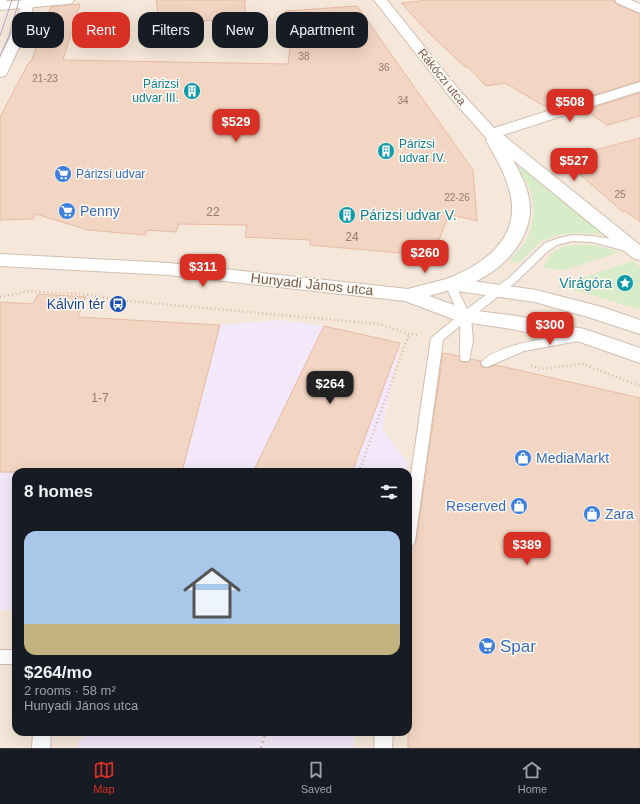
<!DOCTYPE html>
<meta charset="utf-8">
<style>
:root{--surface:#171b24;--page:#20242c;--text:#f1f3f6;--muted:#9ea1a6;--line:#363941;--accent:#d93025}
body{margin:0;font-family:Arial,sans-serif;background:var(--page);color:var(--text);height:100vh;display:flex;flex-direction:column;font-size:15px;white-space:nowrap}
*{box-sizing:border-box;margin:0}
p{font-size:13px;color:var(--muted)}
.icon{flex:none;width:22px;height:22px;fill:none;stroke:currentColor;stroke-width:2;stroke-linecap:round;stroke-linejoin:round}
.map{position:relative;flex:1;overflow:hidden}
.sheet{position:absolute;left:12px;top:468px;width:400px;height:268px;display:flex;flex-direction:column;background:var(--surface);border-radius:12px;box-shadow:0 4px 16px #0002}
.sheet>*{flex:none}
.banner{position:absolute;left:12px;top:12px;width:400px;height:36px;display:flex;gap:8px}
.price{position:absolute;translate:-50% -34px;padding:0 9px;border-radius:8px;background:var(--accent);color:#fff;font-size:13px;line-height:26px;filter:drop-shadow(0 1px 2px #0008)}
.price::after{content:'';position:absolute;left:50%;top:24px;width:12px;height:9px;margin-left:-6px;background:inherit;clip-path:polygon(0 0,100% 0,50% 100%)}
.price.on{background:#222;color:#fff}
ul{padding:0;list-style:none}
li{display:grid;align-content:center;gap:8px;height:212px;padding:0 12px}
li span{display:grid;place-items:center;height:124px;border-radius:12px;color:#555}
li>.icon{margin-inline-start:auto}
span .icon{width:72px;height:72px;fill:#fffc;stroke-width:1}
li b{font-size:17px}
h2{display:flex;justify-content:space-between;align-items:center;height:48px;padding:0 12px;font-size:17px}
.chip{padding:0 14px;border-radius:12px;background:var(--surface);box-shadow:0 4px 16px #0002;font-size:14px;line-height:36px}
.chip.on{background:var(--accent);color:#fff}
.dock{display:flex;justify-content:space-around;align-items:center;height:56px;border-top:1px solid var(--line);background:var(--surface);font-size:11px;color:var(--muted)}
.dock a{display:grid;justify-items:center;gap:2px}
.dock .on{color:var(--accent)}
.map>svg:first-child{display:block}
</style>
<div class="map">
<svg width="640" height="748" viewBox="0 0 640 748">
<rect width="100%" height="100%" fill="#fdf6ec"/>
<path fill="#f5e8da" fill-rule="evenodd" d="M 0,0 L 640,0 L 640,748 L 0,748 ZM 16,472 L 408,472 L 408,732 L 16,732 Z"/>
<g fill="#f3e8fa">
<path d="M 38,294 L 86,297 L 78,317 L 220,325 L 279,320 L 324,326 L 400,343 L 382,429 L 408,463 L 406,472 L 16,472 L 16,611 L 0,610 L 0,302 L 33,304 Z"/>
<path d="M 85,732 L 355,732 L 353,748 L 76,748 Z"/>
</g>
<g fill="#d8ecc9">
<path d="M 519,168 L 524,169 L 602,233 C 596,235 587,233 580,233 C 550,233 539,240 520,263 L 510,262 C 513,255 521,249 525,242 C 535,225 536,205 529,187 C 527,181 521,175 519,168 Z"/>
<path d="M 583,244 L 599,246 L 620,252 L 564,270 L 542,267 C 546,263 548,257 552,254 C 560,246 572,245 583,244 Z"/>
<path d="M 633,261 L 640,267 L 640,310 L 596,296 L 557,286 Z"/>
</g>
<g fill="#f3d5c3" stroke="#e6bba3">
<path d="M 156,0 L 245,0 L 245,18 L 160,24 Z"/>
<path d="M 429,0 L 614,0 L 616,4 L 640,14 L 640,81 L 572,102 L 567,99 L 544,106 L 505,83 L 486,86 L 468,67 L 465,67 L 429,33 L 401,3 Z"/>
<path d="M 80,4 L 63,60 L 288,64 L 291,38 L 286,11 L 357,6 L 473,170 L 477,221 L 449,214 L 433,256 L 310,245 L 310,240 L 245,237 L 247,225 L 179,224 L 176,232 L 147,230 L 145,235 L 88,230 L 36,214 L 33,219 L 0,220 L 0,117 L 29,62 L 31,62 L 51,7 Z"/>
<path d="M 640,93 L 640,116 L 607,125 L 585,110 Z"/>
<path d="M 640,138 L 640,222 L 625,211 L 623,212 L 562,159 Z"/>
<path d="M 38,294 L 86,297 L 78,317 L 220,325 L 182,472 L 0,472 L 0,302 L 33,304 Z"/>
<path d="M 324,326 L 400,343 L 352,472 L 253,472 Z"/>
<path d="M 443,353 L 459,356 L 461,362 L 469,362 L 471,359 L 481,361 L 480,363 L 482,367 L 487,368 L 496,365 L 640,398 L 640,748 L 408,748 L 408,579 L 412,547 L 416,541 Z"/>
</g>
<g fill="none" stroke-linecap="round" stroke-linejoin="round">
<g stroke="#d1beb0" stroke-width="2">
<g id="service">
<path d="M 572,235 C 586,235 626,238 635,249 L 630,252 L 592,242 L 572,241 L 557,245 L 548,251 L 517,281 L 471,318 L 473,341 L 469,361 L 461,361 C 459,357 461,333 460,326 L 443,340 L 415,541 L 413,545 L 408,547 L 408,495 L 431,338 L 459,315 L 445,284 L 446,282 L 454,282 L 467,309 L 510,277 L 545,243 L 559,238 Z"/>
<path d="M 579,333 L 583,334 L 585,337 L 583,340 L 524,351 L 487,367 L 483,366 L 481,363 C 492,345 558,336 579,333 Z"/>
<rect x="0" y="650" width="16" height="14"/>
<path d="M 33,732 L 51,732 L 50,748 L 32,748 Z"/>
<path d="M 375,732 L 393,732 L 392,748 L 374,748 Z"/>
</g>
</g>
<g stroke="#d1beb0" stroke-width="2">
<g id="minor">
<path d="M 26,0 L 74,0 L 72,3 L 68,4 L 0,10 L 0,2 Z"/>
<path d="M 374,0 L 387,0 L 460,91 L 494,128 L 640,82 L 640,91 L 503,135 L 640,245 L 640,260 L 633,258 L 513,160 C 522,176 531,194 530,212 C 527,247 497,274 467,285 C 458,288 452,290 443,288 L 440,284 L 443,280 C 481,267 522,239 510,193 C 506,174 495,157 486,140 L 487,139 L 450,97 Z"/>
<path d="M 615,0 L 631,0 L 640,4 L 640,13 L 617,3 Z"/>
</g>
</g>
<g stroke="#d1beb0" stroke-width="2">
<g id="tertiary">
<path d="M 0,0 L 7,0 L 4,8 L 0,9 Z"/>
<path d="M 23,0 L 35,0 L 25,35 L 7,73 L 5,76 L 0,77 L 0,58 L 11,35 Z"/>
<path d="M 0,254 L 169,263 L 408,289 L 450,278 L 536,290 L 602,307 L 640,320 L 640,334 L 588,317 L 535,302 L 450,290 L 429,296 L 468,310 L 511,315 L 584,329 L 640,348 L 640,363 L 580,342 L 511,329 L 458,321 L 405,301 L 169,275 L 0,266 Z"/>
</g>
</g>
<g stroke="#d9b8a5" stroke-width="2.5" stroke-dasharray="1 3" stroke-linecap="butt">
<path d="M 0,297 L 30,291 L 91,295 L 118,300 L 379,324 L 409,334 L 417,335"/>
<path d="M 531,366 L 541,369 L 583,364 L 640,386"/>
<path d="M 359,472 L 409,334"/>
</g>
<path stroke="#d9b8a5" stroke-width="3" stroke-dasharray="1.5 4" stroke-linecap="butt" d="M 261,748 L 266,732"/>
<use href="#service" fill="#fff" fill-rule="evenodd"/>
<use href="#minor" fill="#fff" fill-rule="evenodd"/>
<use href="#tertiary" fill="#fff" fill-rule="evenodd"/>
<g stroke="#b9a8c9" stroke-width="1">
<path d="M 0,36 L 12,0"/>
<path d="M 0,56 L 9,36 L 19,0"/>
</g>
</g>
<defs>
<g id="building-disc" transform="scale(0.9)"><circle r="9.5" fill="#0f9aa8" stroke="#fffaf3"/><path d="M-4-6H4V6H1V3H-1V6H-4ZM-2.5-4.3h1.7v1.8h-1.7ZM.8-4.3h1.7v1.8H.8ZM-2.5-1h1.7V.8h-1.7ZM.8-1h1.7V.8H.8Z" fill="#fff"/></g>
<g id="supermarket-disc" transform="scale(0.9)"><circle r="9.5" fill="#3f7fe0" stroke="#fffaf3"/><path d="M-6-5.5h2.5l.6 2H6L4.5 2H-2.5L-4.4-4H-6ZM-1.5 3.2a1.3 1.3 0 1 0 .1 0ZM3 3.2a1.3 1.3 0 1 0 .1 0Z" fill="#fff"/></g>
<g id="sight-disc" transform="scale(0.9)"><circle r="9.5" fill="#0f9aa8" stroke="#fffaf3"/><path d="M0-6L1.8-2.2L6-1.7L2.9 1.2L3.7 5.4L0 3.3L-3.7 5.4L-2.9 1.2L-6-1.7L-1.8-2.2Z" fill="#fff"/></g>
<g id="bus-disc" transform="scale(0.9)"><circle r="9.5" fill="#1a4fb4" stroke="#fffaf3"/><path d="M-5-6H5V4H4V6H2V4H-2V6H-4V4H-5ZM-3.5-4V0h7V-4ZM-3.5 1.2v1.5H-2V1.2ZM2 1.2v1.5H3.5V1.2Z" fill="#fff"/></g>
<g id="shop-disc" transform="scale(0.9)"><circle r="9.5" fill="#3f7fe0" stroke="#fffaf3"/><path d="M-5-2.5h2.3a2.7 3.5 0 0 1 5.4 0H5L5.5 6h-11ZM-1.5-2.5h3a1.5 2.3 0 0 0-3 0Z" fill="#fff"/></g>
</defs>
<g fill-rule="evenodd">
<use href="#building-disc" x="192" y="91"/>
<use href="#building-disc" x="386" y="151"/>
<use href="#supermarket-disc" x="63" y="174"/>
<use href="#supermarket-disc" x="67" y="211"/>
<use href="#building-disc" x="347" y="215"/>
<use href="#sight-disc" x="625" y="283"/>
<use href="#bus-disc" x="118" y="304"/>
<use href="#shop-disc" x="523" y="458"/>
<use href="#shop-disc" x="519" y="506"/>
<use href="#shop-disc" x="592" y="514"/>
<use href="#supermarket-disc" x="487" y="646"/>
</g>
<g text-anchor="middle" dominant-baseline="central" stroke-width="3" stroke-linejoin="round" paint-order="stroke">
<g font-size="10" fill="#987a6a">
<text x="304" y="56">38</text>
<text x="384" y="67">36</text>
<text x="45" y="78">21-23</text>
<text x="403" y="100">34</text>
<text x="620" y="194">25</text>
<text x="457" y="197">22-26</text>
</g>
<g font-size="12" fill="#7a5c4d" stroke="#fffaf3">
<text transform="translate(442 77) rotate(51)">Rákóczi utca</text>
</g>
<g font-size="12" fill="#0d838f" stroke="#fffaf3" text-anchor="end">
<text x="179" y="84">Párizsi<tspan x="179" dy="14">udvar III.</tspan></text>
<text x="399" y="144" text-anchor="start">Párizsi<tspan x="399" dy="14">udvar IV.</tspan></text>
</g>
<g font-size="12" fill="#366cbe" stroke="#fffaf3" text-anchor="start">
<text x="76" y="174">Párizsi udvar</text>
</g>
<g font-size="12" fill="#987a6a">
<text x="213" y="212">22</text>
<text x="352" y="237">24</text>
<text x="100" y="398">1-7</text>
</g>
<g font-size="14" fill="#366cbe" stroke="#fffaf3" text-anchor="start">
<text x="80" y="211">Penny</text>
<text x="536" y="458">MediaMarkt</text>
<text x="506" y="506" text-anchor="end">Reserved</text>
<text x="605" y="514">Zara</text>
</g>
<g font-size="14" fill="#0d838f" stroke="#fffaf3" text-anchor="start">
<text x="360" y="215">Párizsi udvar V.</text>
<text x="612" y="283" text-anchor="end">Virágóra</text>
</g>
<g font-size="14" fill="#7a5c4d" stroke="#fffaf3">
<text transform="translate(312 284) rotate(6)">Hunyadi János utca</text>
</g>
<g font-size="14" fill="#164399" stroke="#fffaf3" text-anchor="end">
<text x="105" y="304">Kálvin tér</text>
</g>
<g font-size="17" fill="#366cbe" stroke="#fffaf3" text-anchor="start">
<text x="500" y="646">Spar</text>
</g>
</g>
</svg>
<b class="price" style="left:570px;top:123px">$508</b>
<b class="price" style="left:236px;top:143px">$529</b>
<b class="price" style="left:574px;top:182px">$527</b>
<b class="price" style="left:425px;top:274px">$260</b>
<b class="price" style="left:203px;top:288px">$311</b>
<b class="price" style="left:550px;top:346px">$300</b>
<b class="price on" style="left:330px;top:405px">$264</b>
<b class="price" style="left:527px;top:566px">$389</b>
<div class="banner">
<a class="chip">Buy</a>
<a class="chip on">Rent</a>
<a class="chip">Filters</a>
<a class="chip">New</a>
<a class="chip">Apartment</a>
</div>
<section class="sheet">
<h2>8 homes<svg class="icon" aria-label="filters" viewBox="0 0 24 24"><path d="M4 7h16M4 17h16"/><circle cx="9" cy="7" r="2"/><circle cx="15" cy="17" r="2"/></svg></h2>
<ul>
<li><span style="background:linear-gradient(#a9c7e8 75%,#c2b280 0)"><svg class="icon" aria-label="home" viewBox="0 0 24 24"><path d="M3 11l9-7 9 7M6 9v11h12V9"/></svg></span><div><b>$264/mo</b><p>2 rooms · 58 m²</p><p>Hunyadi János utca</p></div></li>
</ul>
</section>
</div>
<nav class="dock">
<a class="on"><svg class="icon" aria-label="map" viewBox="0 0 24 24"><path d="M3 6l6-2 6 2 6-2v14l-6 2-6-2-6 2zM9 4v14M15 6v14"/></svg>Map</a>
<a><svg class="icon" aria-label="saved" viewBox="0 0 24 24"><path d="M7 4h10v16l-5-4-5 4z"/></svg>Saved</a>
<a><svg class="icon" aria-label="home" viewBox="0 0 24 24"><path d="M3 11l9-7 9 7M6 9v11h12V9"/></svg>Home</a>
</nav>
